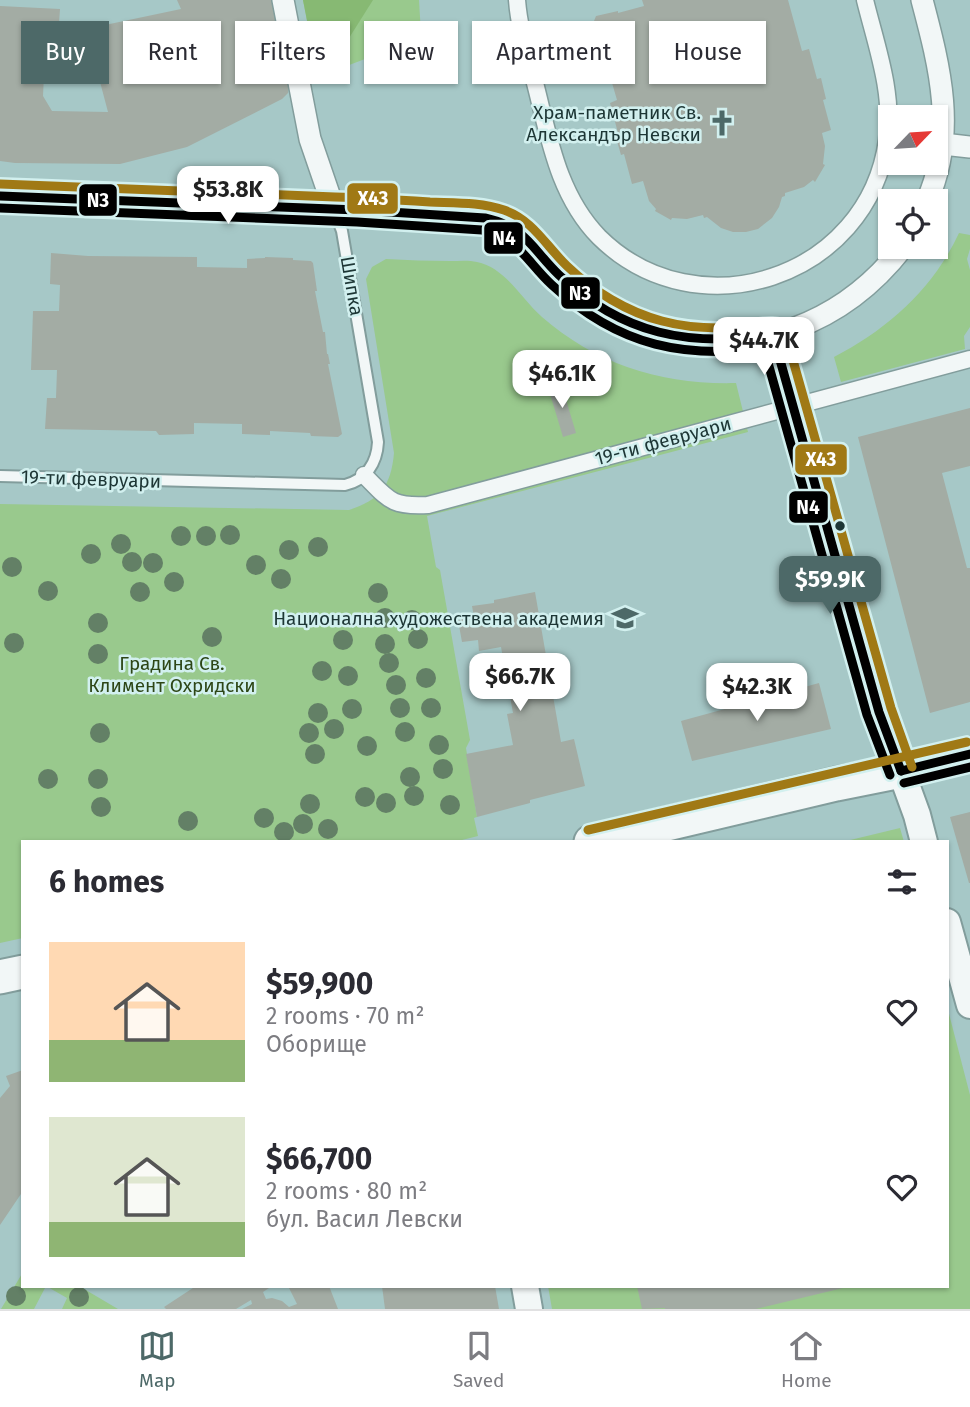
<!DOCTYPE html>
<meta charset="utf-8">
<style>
:root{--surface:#fff;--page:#f7f7f7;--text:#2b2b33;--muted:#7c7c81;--line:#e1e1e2;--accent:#4d6968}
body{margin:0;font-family:"Fira Sans",sans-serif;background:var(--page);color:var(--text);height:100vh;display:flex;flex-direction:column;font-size:26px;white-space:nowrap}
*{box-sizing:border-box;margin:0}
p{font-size:23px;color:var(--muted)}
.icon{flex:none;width:38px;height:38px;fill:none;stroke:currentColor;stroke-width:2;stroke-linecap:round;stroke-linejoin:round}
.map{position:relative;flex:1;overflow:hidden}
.sheet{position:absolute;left:21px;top:840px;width:928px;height:448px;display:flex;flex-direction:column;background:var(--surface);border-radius:0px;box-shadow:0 2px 5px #0004}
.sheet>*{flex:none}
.guide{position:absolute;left:21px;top:21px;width:929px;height:63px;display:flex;gap:14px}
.needle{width:46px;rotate:65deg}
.buttons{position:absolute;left:878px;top:105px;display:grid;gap:14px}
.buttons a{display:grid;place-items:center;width:70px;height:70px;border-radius:0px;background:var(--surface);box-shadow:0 2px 5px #0004;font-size:35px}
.price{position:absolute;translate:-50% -60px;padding:0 16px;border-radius:14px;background:#fff;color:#222;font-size:23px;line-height:46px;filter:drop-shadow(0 2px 4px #0008)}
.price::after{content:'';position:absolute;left:50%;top:42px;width:21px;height:16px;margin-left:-10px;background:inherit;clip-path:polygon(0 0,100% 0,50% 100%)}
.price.on{background:var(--accent);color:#fff}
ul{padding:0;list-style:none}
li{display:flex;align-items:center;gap:21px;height:175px;padding:0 28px}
li span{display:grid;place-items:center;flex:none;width:196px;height:140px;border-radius:0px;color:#555}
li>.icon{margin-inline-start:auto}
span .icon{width:84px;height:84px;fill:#fffc;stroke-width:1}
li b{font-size:30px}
h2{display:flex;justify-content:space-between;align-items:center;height:84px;padding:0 28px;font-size:30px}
.tag{padding:0 24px;border-radius:0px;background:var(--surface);box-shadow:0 2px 5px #0004;font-size:24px;line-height:63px}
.tag.on{background:var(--accent);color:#fff}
.menu{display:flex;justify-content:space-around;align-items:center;height:98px;border-top:2px solid var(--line);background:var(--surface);font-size:19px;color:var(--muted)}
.menu a{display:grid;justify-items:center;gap:4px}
.menu .on{color:var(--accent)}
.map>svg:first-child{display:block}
</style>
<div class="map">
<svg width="970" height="1309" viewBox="0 0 970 1309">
<rect width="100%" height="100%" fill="#a6c8c7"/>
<g fill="#99c98d">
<path d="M 303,0 L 419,0 L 421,34 L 418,38 L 391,49 L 318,77 Z"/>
<path d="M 959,233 L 970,235 L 970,249 L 967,259 L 970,270 L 970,327 L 964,336 L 965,349 L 841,382 L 834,357 C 888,329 933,289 959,233 Z"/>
<path d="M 386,259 C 407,260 429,261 450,261 C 459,261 469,260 477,262 C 506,268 521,299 542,317 C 597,365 663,385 736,383 L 748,432 L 427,516 L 436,567 L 440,570 L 470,740 L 466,748 L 477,817 L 474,818 L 478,836 L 454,842 L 23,842 L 23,938 L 0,943 L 0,504 L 349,510 C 380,500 391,486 394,453 L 366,279 L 372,267 Z"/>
<path d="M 900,828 L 904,842 L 842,842 Z"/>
<path d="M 947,1006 L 970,1095 L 970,1309 L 552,1309 L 548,1286 L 947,1286 Z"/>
<path d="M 23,1272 L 23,1286 L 79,1286 L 118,1309 L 62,1309 L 67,1298 L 46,1286 L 34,1309 L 1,1309 Z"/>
</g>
<path fill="#87b973" d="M 303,0 L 373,0 L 327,73 L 318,77 Z"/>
<g fill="#a3aca4" fill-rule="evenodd">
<path d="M 177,0 L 272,0 L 289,80 L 288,93 L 282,99 L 187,147 L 120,164 L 15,163 L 0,161 L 0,6 L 60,9 L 59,23 L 68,23 L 67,43 L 58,43 L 57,54 L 45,53 L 43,96 L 52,111 L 108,112 L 86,29 L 181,9 ZM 205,34 L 213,62 L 177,71 L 169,41 Z"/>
<path d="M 642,0 L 788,0 L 802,51 L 809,49 L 817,79 L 821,78 L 826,99 L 823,100 L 831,130 L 822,133 L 825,146 L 823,164 L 825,165 L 815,182 L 813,180 L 804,187 L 785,193 L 785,196 L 782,197 L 779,207 L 772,218 L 758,229 L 746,232 L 733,232 L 721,228 L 707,217 L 704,218 L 703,215 L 687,219 L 672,218 L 671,220 L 655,211 L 656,209 L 649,201 L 643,181 L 632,184 L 624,154 L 621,155 L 615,134 L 618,133 L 610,103 L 617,100 L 594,21 L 596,16 L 618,11 L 618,13 L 644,6 Z"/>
<path d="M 51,253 L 88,256 L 197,257 L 197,267 L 247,268 L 247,259 L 265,258 L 265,257 L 293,258 L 293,260 L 311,261 L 313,263 L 317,291 L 315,291 L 323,332 L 325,332 L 327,354 L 328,354 L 330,364 L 328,364 L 342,434 L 338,437 L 311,436 L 310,433 L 270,431 L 270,435 L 242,434 L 242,424 L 194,423 L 194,434 L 159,435 L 156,431 L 45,429 L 47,398 L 56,398 L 57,370 L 31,370 L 33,311 L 59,311 L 60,285 L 50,284 Z"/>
<path d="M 561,383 L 576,433 L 563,437 L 548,387 Z"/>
<path d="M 970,408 L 970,466 L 942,473 L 967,568 L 970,568 L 970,702 L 930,713 L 858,437 Z"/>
<path d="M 535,592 L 561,742 L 574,739 L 585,786 L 530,800 L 530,803 L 477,817 L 466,754 L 513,745 L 507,714 L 513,713 L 501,647 L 479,651 L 478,640 L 462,642 L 458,620 L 474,617 L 472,606 L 494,603 L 494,600 Z"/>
<path d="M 819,683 L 831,729 L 692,761 L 681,721 Z"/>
<path d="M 970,812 L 970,883 L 969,883 L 950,817 Z"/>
<path d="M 23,1070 L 23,1191 L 0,1225 L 0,1098 L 10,1086 L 6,1076 Z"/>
<path d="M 196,1286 L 272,1286 L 263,1292 L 266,1299 L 272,1298 L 282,1301 L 289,1307 L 297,1304 L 288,1286 L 329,1286 L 338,1309 L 242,1309 L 252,1304 L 251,1300 L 236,1309 L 166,1309 L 164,1307 Z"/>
<path d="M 382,1286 L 495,1286 L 499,1309 L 385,1309 Z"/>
<path d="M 637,1286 L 847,1286 L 847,1287 L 756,1309 L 665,1309 L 665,1308 L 642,1309 Z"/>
</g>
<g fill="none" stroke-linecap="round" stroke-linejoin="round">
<g stroke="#829d9c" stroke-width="14">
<path id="service" d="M 0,476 L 345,485 C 366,480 377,463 378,442 L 342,231 L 334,209"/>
</g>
<g stroke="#829d9c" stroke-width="19">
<g id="pedestrian">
<path d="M 517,0 C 519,28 528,56 535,83 C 549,137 558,195 599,237 C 697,334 868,278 887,140 C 894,93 876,45 865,0"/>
<path d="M 364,475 C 389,500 391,507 428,505 L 970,359"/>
</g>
</g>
<g stroke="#829d9c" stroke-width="24">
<g id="minor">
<path d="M 283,0 L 310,139 L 334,209"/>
<path d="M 922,0 C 940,68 957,133 927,201"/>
<path d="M 943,144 L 970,147"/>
<path d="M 0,196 C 93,199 187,204 280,207 C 325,209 369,210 413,213 C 432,214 452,214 471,216 C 496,219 519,227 536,247 C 541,254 546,262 552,268 C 564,281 578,292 592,303 C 612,317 636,327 659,333 C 754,359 844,323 903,247"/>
<path d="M 773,335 L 879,712 L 901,771"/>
</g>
</g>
<g stroke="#829d9c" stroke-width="30">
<g id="tertiary">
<path d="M 901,771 L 917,815 L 924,842"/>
<path d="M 947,922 L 970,1005"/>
<path d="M 525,1286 L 529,1309"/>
</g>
</g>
<g stroke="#829d9c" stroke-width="37">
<g id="primary">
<path d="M 591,842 L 836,784 L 901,771 L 970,754"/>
<path d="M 0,977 L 23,972"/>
</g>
</g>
<use href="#service" stroke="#f2f7f7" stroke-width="10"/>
<use href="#pedestrian" stroke="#f2f7f7" stroke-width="16"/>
<use href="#minor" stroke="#f2f7f7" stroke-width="21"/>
<use href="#tertiary" stroke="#f2f7f7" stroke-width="26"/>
<use href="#primary" stroke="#f2f7f7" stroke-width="33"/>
<g stroke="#d2f0ef" stroke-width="14">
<g id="bus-1">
<path d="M 0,196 L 358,210 L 485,218 C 526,227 532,249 559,275 C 623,335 689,347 773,335"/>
<path d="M 773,335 L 879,712 L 901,771"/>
<path d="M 901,771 L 970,754"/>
</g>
</g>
<g stroke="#d2f0ef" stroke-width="14">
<g id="bus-2">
<path d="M 0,208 L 357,222 L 482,230 C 519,238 527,262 552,285 C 619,347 686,360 775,347"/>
<path d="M 761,338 L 867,715 L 890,775"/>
<path d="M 904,783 L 970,767"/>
</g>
</g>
<g stroke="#d2f0ef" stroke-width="14">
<g id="bus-3">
<path d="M 0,184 C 112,188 223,193 335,197 C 367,198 399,200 430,202 C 455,203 481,202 504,210 C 533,220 546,246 567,266 C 593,291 627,312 662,321 C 688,328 715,329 741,327 C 752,326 763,322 773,323 C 779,323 782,326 785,332 L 891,708 L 912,767"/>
<path d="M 588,830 L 967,742"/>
</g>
</g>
<use href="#bus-1" stroke="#000" stroke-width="9"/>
<use href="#bus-2" stroke="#000" stroke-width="9"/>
<use href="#bus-3" stroke="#a07915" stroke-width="9"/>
</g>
<g fill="#638066">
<circle cx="230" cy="535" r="10"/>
<circle cx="181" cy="536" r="10"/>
<circle cx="206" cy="536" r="10"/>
<circle cx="121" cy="544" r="10"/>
<circle cx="318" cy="547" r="10"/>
<circle cx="289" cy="550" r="10"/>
<circle cx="91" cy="554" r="10"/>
<circle cx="132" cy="562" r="10"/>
<circle cx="153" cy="563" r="10"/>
<circle cx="256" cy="565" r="10"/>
<circle cx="12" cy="567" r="10"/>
<circle cx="281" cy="579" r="10"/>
<circle cx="174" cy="582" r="10"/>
<circle cx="48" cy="591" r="10"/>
<circle cx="140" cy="592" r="10"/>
<circle cx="378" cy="593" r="10"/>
<circle cx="385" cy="618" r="10"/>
<circle cx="412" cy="620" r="10"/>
<circle cx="98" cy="623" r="10"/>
<circle cx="212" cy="637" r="10"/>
<circle cx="418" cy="639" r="10"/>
<circle cx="343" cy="640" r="10"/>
<circle cx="14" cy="643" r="10"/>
<circle cx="385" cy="644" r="10"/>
<circle cx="98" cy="654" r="10"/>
<circle cx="389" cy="663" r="10"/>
<circle cx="322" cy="671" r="10"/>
<circle cx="348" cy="676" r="10"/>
<circle cx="426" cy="678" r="10"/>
<circle cx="396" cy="685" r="10"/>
<circle cx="400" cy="708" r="10"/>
<circle cx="431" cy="708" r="10"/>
<circle cx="352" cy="709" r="10"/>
<circle cx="318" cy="713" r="10"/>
<circle cx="334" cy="729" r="10"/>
<circle cx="405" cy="732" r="10"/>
<circle cx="100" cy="733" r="10"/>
<circle cx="309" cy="733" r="10"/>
<circle cx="439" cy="745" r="10"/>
<circle cx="367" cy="746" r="10"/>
<circle cx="315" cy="754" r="10"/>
<circle cx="443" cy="769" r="10"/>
<circle cx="410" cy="777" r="10"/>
<circle cx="48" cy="779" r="10"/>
<circle cx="98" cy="779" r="10"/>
<circle cx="414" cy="796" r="10"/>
<circle cx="365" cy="797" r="10"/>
<circle cx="386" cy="803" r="10"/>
<circle cx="310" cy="804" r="10"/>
<circle cx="450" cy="805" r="10"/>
<circle cx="101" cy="807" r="10"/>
<circle cx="264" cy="818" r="10"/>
<circle cx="188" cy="821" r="10"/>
<circle cx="303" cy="824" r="10"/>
<circle cx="328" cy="829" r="10"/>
<circle cx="284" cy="832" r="10"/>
<circle cx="16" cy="1296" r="10"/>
<circle cx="79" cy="1297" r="10"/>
</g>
<defs>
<g id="church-bare" transform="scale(2.1)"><path d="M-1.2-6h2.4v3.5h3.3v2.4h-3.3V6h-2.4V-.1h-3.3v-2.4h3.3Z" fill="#4d6968" stroke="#d2f0ef" stroke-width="2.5" paint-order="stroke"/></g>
<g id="university-bare" transform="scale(2.1)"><path d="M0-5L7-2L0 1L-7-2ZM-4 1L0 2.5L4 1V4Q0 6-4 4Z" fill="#4d6968" stroke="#d2f0ef" stroke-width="2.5" paint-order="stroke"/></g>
</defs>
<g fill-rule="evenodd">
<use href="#church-bare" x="722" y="123"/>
<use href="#university-bare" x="625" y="618"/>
</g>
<circle fill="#1d3635" stroke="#d2f0ef" stroke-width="2.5" cx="840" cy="526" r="6"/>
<g text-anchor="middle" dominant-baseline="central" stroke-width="5" stroke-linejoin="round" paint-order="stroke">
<g font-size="19" fill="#1d3635" stroke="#d2f0ef" text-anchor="end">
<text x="701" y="112">Храм-паметник Св.<tspan x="701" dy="22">Александър Невски</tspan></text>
<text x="604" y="618">Национална художествена академия</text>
</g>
<g font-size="19" fill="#1d3635" stroke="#d2f0ef">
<text transform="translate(352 286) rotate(80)">Шипка</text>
<text transform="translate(663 441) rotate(-15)">19-ти февруари</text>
<text transform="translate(91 479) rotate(2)">19-ти февруари</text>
</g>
<g font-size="19" fill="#2d4616" stroke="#d2f0ef">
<text x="172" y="663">Градина Св.<tspan x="172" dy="22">Климент Охридски</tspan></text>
</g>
</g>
<g stroke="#d2f0ef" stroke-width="2.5">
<rect x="346" y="182" width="53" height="33" rx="7" fill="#a07915"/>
<rect x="78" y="183" width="40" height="34" rx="7" fill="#000"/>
<rect x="483" y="221" width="41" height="34" rx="7" fill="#000"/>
<rect x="560" y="276" width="41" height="34" rx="7" fill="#000"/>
<rect x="794" y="443" width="54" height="33" rx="7" fill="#a07915"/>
<rect x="788" y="490" width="41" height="34" rx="7" fill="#000"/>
</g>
<g font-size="19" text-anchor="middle" font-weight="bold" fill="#fff">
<text x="373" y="205">X43</text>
<text x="98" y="207">N3</text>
<text x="504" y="245">N4</text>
<text x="580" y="300">N3</text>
<text x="821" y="466">X43</text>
<text x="808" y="514">N4</text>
</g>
</svg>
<div class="buttons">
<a><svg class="needle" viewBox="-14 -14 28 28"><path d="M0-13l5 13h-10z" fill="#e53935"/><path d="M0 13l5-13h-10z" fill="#7c7c81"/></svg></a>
<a><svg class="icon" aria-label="locate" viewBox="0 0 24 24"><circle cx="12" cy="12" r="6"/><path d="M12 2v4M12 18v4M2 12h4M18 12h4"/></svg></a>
</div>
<b class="price" style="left:228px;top:226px">$53.8K</b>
<b class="price" style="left:764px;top:377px">$44.7K</b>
<b class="price" style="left:562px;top:410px">$46.1K</b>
<b class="price on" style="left:830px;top:616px">$59.9K</b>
<b class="price" style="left:520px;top:713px">$66.7K</b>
<b class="price" style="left:757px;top:723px">$42.3K</b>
<div class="guide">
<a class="tag on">Buy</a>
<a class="tag">Rent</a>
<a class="tag">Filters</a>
<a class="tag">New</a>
<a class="tag">Apartment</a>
<a class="tag">House</a>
</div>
<section class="sheet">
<h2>6 homes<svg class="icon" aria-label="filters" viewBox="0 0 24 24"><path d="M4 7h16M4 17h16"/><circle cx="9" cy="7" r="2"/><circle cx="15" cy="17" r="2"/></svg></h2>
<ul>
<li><span style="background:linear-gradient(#ffd9b3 70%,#8fb573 0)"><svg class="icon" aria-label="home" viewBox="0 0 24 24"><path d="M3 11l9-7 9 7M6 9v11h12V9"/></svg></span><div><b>$59,900</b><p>2 rooms · 70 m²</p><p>Оборище</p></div><svg class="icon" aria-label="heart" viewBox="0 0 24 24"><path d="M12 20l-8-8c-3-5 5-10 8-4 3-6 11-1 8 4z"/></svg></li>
<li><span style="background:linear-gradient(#dfe7d0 75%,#8fb573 0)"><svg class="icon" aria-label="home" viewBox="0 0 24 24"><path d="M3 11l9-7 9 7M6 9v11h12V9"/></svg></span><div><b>$66,700</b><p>2 rooms · 80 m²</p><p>бул. Васил Левски</p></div><svg class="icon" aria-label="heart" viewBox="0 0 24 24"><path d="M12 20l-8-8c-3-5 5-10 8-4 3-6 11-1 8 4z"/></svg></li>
</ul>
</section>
</div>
<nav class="menu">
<a class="on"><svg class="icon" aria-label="map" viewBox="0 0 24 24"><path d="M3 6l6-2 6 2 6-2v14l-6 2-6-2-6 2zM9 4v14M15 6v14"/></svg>Map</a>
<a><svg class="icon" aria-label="saved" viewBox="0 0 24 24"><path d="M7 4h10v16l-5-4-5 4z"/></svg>Saved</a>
<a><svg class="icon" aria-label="home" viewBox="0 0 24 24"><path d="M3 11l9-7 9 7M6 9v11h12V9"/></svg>Home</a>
</nav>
